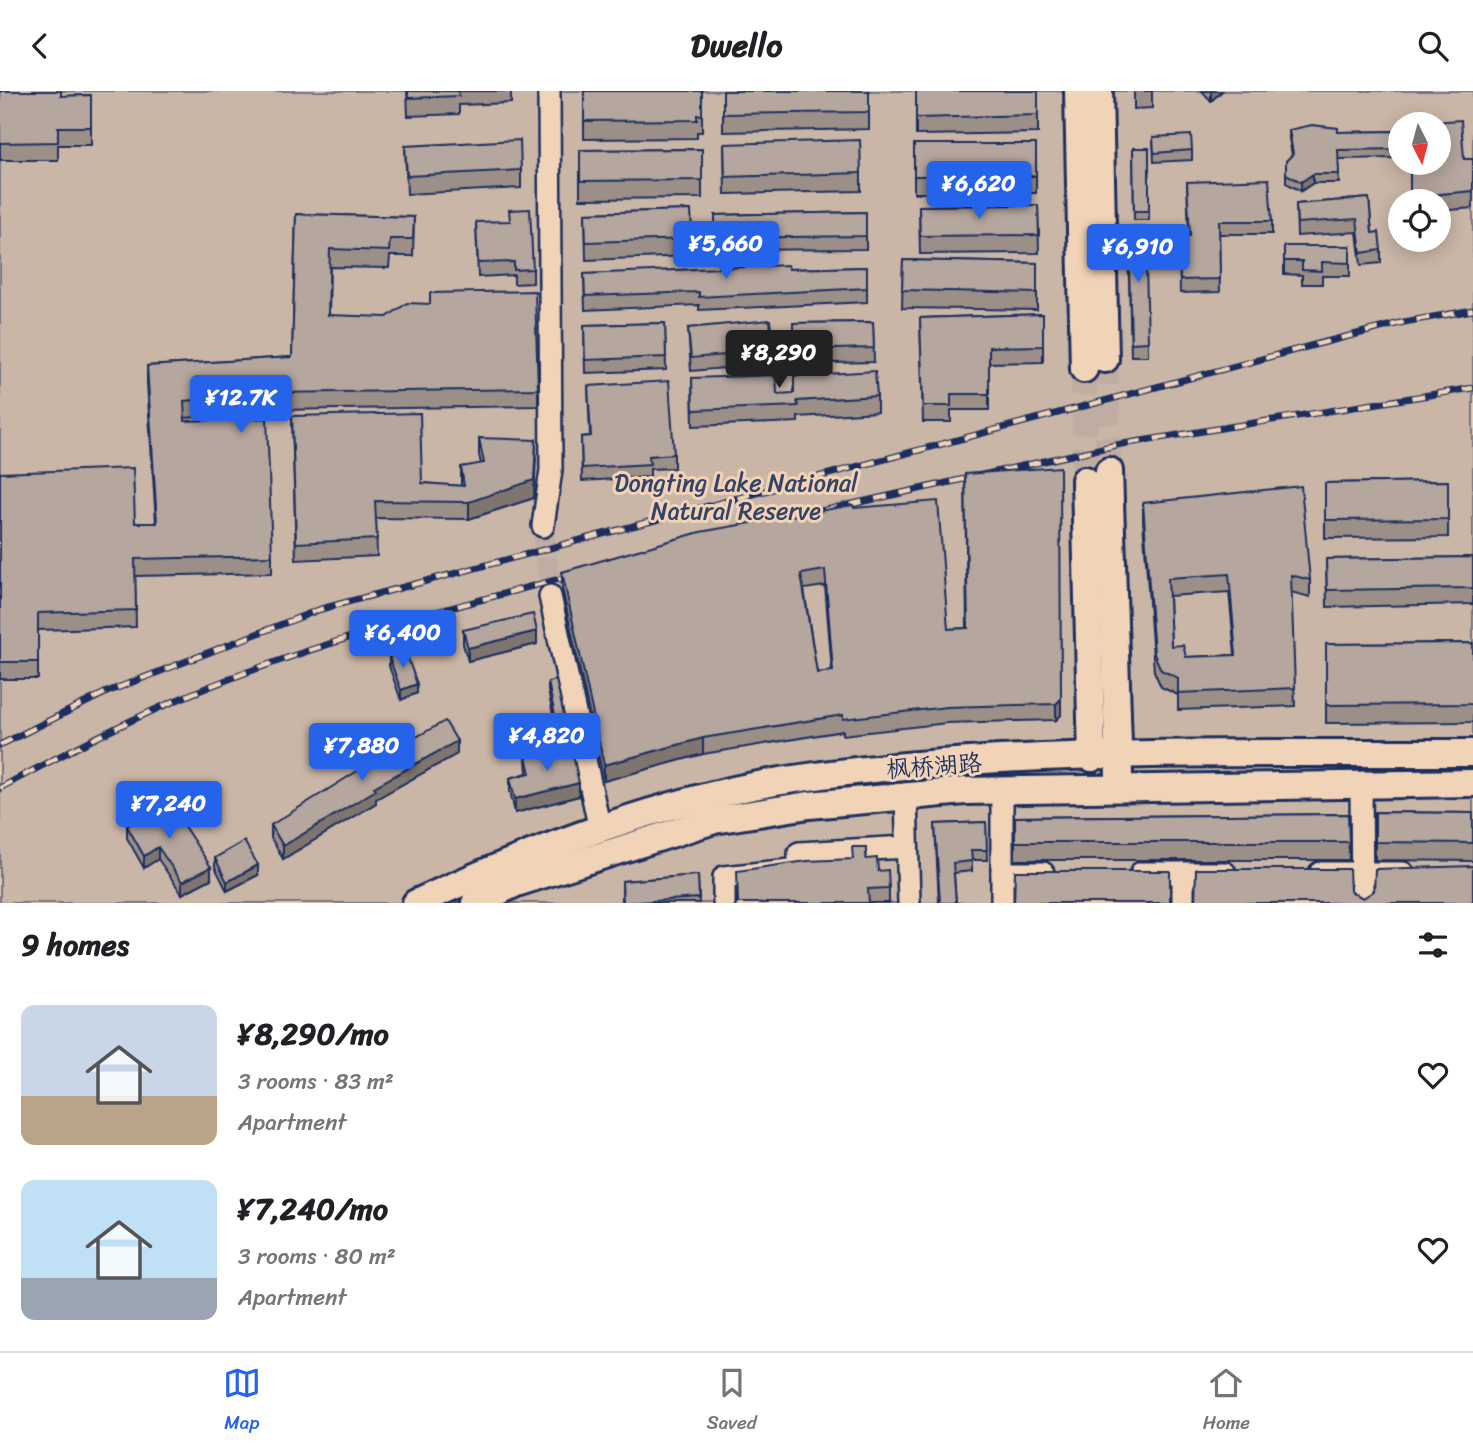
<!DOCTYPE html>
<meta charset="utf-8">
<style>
:root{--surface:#fff;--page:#f2f2f2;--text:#202124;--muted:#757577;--line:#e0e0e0;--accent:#2563eb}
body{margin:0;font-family:Sriracha,"LXGW WenKai TC",sans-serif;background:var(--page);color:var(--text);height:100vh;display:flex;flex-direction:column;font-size:26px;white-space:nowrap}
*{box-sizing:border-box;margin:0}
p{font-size:23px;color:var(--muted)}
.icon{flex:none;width:38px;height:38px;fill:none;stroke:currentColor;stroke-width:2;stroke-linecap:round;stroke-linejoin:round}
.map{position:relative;height:812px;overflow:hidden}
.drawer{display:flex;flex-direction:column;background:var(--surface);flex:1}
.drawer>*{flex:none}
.needle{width:46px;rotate:174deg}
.controls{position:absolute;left:1388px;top:21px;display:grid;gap:14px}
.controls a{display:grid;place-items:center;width:63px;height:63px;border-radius:50%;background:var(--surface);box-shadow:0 4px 18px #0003;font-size:35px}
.price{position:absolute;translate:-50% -60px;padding:0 16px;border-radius:7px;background:var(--accent);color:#fff;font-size:23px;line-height:46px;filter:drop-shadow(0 2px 4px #0008)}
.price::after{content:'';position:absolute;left:50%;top:42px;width:21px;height:16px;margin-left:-10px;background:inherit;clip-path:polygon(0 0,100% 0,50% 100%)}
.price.active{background:#222;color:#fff}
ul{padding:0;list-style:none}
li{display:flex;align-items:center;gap:21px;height:175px;padding:0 21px}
li span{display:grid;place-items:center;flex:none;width:196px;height:140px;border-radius:14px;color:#555}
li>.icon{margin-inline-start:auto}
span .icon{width:84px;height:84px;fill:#fffc;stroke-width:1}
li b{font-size:30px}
h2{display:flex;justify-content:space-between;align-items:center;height:84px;padding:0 21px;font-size:30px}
header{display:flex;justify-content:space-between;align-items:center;height:91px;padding:0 21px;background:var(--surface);font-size:32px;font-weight:800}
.dock{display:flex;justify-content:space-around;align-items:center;height:98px;border-top:2px solid var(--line);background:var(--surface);font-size:19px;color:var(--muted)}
.dock a{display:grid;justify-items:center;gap:4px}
.dock .active{color:var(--accent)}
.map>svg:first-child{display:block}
</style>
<header><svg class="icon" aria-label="back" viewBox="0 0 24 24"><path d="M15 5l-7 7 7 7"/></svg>Dwello<svg class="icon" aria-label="search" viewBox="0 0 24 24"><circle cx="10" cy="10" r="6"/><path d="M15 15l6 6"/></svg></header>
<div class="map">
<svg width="1473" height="812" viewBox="0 0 1473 812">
<rect width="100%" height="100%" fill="#e8cdb3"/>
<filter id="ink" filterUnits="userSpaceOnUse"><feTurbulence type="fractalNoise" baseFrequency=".0143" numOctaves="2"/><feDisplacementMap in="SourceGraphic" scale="14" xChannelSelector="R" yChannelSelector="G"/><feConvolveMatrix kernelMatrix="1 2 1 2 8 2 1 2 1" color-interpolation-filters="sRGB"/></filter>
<g filter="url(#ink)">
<path fill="#cab6a7" stroke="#727282" stroke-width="2" fill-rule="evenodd" d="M 0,0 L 1473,0 L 1473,812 L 0,812 ZM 1400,33 L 1438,33 L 1438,72 L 1400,72 ZM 1400,110 L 1438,110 L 1438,149 L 1400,149 Z"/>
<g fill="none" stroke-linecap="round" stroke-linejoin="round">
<path stroke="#bfada2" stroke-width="21" stroke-dasharray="21 10" stroke-linecap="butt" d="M 543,435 L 550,505"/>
<g stroke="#bfada2" stroke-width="26" stroke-dasharray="26 13" stroke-linecap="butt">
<path d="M 1105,268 L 1109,380"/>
<path d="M 1084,278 L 1085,389"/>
</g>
<g stroke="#1b2f5e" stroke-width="26">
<g id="minor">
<path d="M 543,435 L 551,379 L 549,0"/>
<path d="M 550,505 L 600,739"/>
<path d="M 1361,693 L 1362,812"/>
<path d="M 1002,699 L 1002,782 L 1043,782"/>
<path d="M 906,705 L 909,812"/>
<path d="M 1141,782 L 1225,782"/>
<path d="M 1183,782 L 1183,812"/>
<path d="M 1320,782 L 1403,782"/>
<path d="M 724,812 L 724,786 L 799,778 L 799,762 L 907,756"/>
<path d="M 1002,812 L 1002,782"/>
</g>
</g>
<g stroke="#1b2f5e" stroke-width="32">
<g id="major">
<path d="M 1078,0 L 1084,278"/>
<path d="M 1099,0 L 1105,268"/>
<path d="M 1109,380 L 1119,684"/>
<path d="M 1085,389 L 1092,667"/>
<path d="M 416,812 C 531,759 675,704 801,687 C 1020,656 1252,663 1473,662"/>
<path d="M 475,812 L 516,792 L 714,729 L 809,714 L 965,700 L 1473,692"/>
</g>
</g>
<use href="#minor" stroke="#f1d4b7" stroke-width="21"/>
<use href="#major" stroke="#f1d4b7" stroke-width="26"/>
<g stroke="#1b2f5e" stroke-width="7">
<g id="rail">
<path d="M 799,425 L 1116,354 L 1473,297"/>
<path d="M 0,654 L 107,601 L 321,518 L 1314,254 L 1404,231 L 1473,219"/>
<path d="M 0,697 C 67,661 135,625 206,597 C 328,548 456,515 582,482"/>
</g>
</g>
<use href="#rail" stroke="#f1d4b7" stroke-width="4.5" stroke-dasharray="13" stroke-linecap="butt"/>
</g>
<g fill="#9c8f88" stroke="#1b2f5e" stroke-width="2" fill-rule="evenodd">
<path d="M 0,0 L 61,5 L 91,4 L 91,54 L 58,54 L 58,69 L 0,69 Z"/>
<path d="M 407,0 L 511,0 L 511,12 L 459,14 L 459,23 L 408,25 Z"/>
<path d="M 584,0 L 702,0 L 702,41 L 697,41 L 697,47 L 584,48 Z"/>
<path d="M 723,0 L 869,0 L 869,38 L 723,41 Z"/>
<path d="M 916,0 L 1038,0 L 1038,42 L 916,44 Z"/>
<path d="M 1134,0 L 1152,0 L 1152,17 L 1134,18 Z"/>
<path d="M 1202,0 L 1222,0 L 1211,10 Z"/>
<path d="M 1289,39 L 1338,41 L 1399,40 L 1400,67 L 1338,68 L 1339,92 L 1313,92 L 1301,100 L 1286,92 L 1286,70 L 1292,64 L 1289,48 Z"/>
<path d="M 1153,46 L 1192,59 L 1192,69 L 1154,71 Z"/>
<path d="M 724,53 L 861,82 L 861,100 L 725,103 Z"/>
<rect x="914" y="53" width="122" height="49"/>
<path d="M 405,55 L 521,79 L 521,97 L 407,103 Z"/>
<path d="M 1133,57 L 1149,57 L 1149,129 L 1134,129 Z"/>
<path d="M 702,58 L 702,107 L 580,108 L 580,59 Z"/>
<path d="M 1464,68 L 1473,68 L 1473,117 L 1438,120 L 1438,110 L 1410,110 Z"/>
<path d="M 1187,91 L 1272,130 L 1272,143 L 1219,143 L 1220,201 L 1180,202 L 1179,145 L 1189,145 Z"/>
<path d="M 1369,107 L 1372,142 L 1381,159 L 1381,172 L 1361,174 L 1357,141 L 1297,145 L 1296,113 Z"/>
<path d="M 1038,114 L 1039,162 L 920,163 L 919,115 Z"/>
<path d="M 691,119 L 692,165 L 586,169 L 585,122 Z"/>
<path d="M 866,121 L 866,158 L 715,159 L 715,124 Z"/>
<path d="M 296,123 L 414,126 L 413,165 L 390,165 L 389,177 L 330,176 L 329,224 L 538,298 L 538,315 L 274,319 L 185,327 L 185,330 L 272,465 L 272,482 L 135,485 L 136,536 L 38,539 L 38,588 L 0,588 L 0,382 L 135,432 L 156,432 L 147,292 L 147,275 L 292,266 Z"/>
<path d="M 476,131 L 533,178 L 533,192 L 514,193 L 514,184 L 478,186 Z"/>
<path d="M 1128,149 L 1148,251 L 1148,265 L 1131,265 Z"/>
<path d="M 1284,155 L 1350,155 L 1350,185 L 1322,185 L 1322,193 L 1302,193 L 1302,184 L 1284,183 Z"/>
<path d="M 903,169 L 1037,172 L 1037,219 L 902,217 Z"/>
<path d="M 867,176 L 867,211 L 699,219 L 699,214 L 585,219 L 584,183 Z"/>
<path d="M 1043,223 L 1043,271 L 989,272 L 989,319 L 951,319 L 951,331 L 923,331 L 920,227 Z"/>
<path d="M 873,231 L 874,271 L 793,273 L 793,232 Z"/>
<path d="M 665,232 L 666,279 L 585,282 L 584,234 Z"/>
<path d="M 688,237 L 773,260 L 773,273 L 691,280 Z"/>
<path d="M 692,287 L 777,303 L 877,305 L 877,321 L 798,326 L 798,331 L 693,335 Z"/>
<path d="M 588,295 L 674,363 L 674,377 L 650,378 L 650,386 L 582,390 L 581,346 L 590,345 Z"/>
<path d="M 292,325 L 422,392 L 461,395 L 461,376 L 481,373 L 479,364 L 479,347 L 536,366 L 534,407 L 469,428 L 376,427 L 377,465 L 296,469 Z"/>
<path d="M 965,383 L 1061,624 L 1056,629 L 947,632 L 843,644 L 843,640 L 703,663 L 604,690 L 562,497 L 562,481 L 854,417 L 948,538 L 967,537 ZM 825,495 L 832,580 L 817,582 L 804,498 Z"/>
<path d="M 1448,390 L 1448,446 L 1325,447 L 1325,392 Z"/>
<path d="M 1143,412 L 1310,489 L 1310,506 L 1291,501 L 1295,615 L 1178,619 L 1178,604 L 1161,596 L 1154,580 L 1143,429 ZM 1229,501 L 1235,564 L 1186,566 L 1171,555 L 1169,505 Z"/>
<path d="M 1473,466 L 1473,513 L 1327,516 L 1326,468 Z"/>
<path d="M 463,539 L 537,553 L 468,570 L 463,553 Z"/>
<path d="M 1473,552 L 1473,631 L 1326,632 L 1326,553 Z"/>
<path d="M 389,566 L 417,602 L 401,609 L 389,575 Z"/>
<path d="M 548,591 L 569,655 L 579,705 L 515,722 L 510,700 L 510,687 L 527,682 L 526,666 L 560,657 L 548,600 Z"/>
<path d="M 457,663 L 376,708 L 376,712 L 283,768 L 271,747 L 271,734 Z"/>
<path d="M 1375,721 L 1473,722 L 1473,770 L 1375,769 Z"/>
<path d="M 1348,723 L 1349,769 L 1015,769 L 1015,726 Z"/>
<path d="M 986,731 L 987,769 L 972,769 L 972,780 L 954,782 L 956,812 L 988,812 L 939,812 L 935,733 Z"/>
<path d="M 127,735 L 211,788 L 182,803 L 158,768 L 144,777 L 127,747 Z"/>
<path d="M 215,767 L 258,784 L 227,800 L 215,776 Z"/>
<path d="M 866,768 L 878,780 L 889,797 L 889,812 L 737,812 Z"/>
<path d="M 698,784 L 699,812 L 622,812 L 622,790 Z"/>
</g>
<g fill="#7f746f" stroke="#1b2f5e" stroke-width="2">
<path d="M 1211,0 L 1222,0 L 1211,10 Z"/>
<path d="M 1313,83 L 1313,92 L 1301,100 L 1301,91 Z"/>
<path d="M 536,349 L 534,407 L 469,428 L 469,411 Z"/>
<path d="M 537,540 L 537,553 L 468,570 L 468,557 Z"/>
<path d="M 417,593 L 417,602 L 401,609 L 401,599 Z"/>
<path d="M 1061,608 L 1061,624 L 1056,629 L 1056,613 Z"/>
<path d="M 569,647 L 569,656 L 560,658 L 560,649 Z"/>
<path d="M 703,647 L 703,663 L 604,690 L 604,674 Z"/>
<path d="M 457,650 L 457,663 L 376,708 L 376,712 L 283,768 L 283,755 L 374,696 Z"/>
<path d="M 579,692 L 579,705 L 515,722 L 515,708 Z"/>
<path d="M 158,756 L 158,768 L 144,777 L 144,765 Z"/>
<path d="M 258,774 L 258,784 L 227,800 L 227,791 Z"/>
<path d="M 211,776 L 211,788 L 182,803 L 182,791 Z"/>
</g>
<g fill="#b5a69e" stroke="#1b2f5e" stroke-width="2" fill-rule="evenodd">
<path d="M 0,0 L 61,0 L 61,5 L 91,4 L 91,36 L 58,36 L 58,51 L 0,52 Z"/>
<path d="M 408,0 L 458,0 L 459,5 L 408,7 Z"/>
<path d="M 584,0 L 702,0 L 702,24 L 697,24 L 697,29 L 584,30 Z"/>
<path d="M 723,0 L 869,0 L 869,21 L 723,23 Z"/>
<path d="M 916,0 L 1038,0 L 1038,24 L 916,27 Z"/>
<path d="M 1461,29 L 1464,68 L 1473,68 L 1473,100 L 1430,104 L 1430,110 L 1410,110 L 1410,72 L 1438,72 L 1438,33 L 1432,33 L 1432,31 Z"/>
<path d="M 1312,34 L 1338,37 L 1338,41 L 1399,40 L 1400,58 L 1338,59 L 1339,83 L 1313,83 L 1301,91 L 1286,83 L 1286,70 L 1293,63 L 1289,39 Z"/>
<path d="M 1191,44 L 1192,59 L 1154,62 L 1153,46 Z"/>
<path d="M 520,49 L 521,79 L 407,85 L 405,55 Z"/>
<path d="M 860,49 L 861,82 L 725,86 L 724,53 Z"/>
<rect x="914" y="53" width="122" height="32"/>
<path d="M 1133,57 L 1149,57 L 1149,120 L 1134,120 Z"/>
<path d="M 702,58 L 702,89 L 580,90 L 580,59 Z"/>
<path d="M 1269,88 L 1272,130 L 1219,130 L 1220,188 L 1180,189 L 1179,145 L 1190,145 L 1187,91 Z"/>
<path d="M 1369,107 L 1372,142 L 1379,141 L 1381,159 L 1361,162 L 1357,128 L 1297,132 L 1296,113 Z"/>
<path d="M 1038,114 L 1039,144 L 920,145 L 919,115 Z"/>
<path d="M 530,118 L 533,178 L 514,179 L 514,171 L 478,172 L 476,131 L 510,130 L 509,119 Z"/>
<path d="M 691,119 L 692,148 L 586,151 L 585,122 Z"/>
<path d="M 866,121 L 866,145 L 715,147 L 715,124 Z"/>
<path d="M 296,123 L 414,126 L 413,148 L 390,148 L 389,160 L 330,158 L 328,224 L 387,226 L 407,212 L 430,213 L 430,202 L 535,200 L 538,298 L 274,302 L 184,310 L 185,330 L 267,327 L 272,465 L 135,468 L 136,519 L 38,522 L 38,571 L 0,571 L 0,382 L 133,377 L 135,432 L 157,432 L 147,275 L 292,266 Z"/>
<path d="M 1145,135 L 1148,251 L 1131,252 L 1128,136 Z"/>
<path d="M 1284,155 L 1350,155 L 1350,172 L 1322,171 L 1322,180 L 1302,179 L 1302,170 L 1284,170 Z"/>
<path d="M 903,169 L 1037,172 L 1037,202 L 902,199 Z"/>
<path d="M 788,174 L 789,178 L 867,176 L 867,197 L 699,206 L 699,201 L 585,205 L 584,183 Z"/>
<path d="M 1043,223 L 1043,255 L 989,256 L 989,303 L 951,303 L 951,315 L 923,315 L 920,227 Z"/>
<path d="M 770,229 L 773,260 L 691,267 L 688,237 Z"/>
<path d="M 873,231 L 874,257 L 793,259 L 793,232 Z"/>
<path d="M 665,232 L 666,266 L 585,269 L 584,234 Z"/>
<path d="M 875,280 L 877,305 L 797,310 L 798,315 L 693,319 L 692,287 L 776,284 L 777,303 L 794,302 L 794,285 Z"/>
<path d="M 669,290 L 674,363 L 649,365 L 650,373 L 582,377 L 581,346 L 591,345 L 588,295 Z"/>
<path d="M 420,322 L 422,392 L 464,395 L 461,376 L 484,372 L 479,347 L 536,349 L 534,389 L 469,411 L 375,410 L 377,448 L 296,452 L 292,325 Z"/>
<path d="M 1060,376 L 1061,608 L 1056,613 L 947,616 L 843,628 L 843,624 L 703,647 L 604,674 L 562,481 L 700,441 L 853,414 L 854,417 L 938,410 L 948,538 L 968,537 L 965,383 ZM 825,479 L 833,580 L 817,582 L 801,483 Z"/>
<path d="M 1448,390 L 1448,428 L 1325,429 L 1325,392 Z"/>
<path d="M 1301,395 L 1310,489 L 1291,484 L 1295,597 L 1178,602 L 1178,587 L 1161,579 L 1154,563 L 1143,412 ZM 1229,483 L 1236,564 L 1186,566 L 1183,554 L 1171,555 L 1168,487 Z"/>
<path d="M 1473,466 L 1473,497 L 1327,499 L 1326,468 Z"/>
<path d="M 533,523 L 537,540 L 468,557 L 463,539 Z"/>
<path d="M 1473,552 L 1473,613 L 1326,614 L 1326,553 Z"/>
<path d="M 405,559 L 417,593 L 401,599 L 389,566 Z"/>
<path d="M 556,589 L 569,647 L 560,649 L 548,591 Z"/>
<path d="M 445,630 L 457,650 L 374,696 L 376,699 L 283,755 L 271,734 L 375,669 Z"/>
<path d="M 571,654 L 579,692 L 515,708 L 510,687 L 530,682 L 526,666 Z"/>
<path d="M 168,711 L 211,776 L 182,791 L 158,756 L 144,765 L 127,735 Z"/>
<path d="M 1375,721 L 1473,722 L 1473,752 L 1375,751 Z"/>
<path d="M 1348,723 L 1349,751 L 1015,751 L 1015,726 Z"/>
<path d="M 986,731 L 987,759 L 971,759 L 972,770 L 953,772 L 956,812 L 988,811 L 988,812 L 940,812 L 935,733 Z"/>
<path d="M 244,750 L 258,774 L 227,791 L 215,767 Z"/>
<path d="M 852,756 L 866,756 L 866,768 L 877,767 L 878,780 L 888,779 L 889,797 L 868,798 L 869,812 L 738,812 L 737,780 L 807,770 L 853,768 Z"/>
<path d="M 1473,775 L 1473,812 L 1195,812 L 1196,778 L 1349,778 L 1350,800 L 1363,807 L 1374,800 L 1375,778 Z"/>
<path d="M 1015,780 L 1170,780 L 1170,812 L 1014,812 Z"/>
<path d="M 698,784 L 699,807 L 623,812 L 622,790 Z"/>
</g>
</g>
<g text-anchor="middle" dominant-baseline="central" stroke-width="6" stroke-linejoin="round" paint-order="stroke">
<g font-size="24" fill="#354369" stroke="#f1d4b7">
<text x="736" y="392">Dongting Lake National<tspan x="736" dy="28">Natural Reserve</tspan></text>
</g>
<g font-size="24" fill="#1b2f5e" stroke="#f1d4b7">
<text transform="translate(934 675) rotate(-4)">枫桥湖路</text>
</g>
</g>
</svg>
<div class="controls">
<a><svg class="needle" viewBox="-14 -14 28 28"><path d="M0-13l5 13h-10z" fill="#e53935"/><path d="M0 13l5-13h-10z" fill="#757577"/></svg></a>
<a><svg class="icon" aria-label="locate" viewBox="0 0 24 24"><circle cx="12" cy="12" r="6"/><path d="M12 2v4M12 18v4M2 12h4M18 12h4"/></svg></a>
</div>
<b class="price" style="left:979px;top:130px">¥6,620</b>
<b class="price" style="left:726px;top:190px">¥5,660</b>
<b class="price" style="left:1138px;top:193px">¥6,910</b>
<b class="price active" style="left:779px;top:299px">¥8,290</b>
<b class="price" style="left:241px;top:344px">¥12.7K</b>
<b class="price" style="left:403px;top:579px">¥6,400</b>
<b class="price" style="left:547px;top:682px">¥4,820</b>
<b class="price" style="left:362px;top:692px">¥7,880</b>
<b class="price" style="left:169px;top:750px">¥7,240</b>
</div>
<section class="drawer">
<h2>9 homes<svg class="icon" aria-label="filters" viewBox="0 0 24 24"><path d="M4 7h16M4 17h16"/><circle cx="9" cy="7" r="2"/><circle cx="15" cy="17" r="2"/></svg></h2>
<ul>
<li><span style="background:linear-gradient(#c9d6e8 65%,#b9a48a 0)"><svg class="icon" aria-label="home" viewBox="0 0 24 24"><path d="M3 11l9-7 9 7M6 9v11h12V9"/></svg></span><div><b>¥8,290/mo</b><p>3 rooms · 83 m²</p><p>Apartment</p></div><svg class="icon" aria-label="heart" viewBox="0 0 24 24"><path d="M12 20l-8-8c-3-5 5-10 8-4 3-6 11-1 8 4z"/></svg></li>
<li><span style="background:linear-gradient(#bfe0f5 70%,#9aa5b1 0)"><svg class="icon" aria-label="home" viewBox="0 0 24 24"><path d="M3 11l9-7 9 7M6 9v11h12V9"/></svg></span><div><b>¥7,240/mo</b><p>3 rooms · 80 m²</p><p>Apartment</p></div><svg class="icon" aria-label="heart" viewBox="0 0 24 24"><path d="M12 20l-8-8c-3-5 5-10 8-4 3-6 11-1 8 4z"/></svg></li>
</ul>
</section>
<nav class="dock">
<a class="active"><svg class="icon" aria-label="map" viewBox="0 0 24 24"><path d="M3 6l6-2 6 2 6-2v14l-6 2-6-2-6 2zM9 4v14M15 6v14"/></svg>Map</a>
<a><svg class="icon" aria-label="saved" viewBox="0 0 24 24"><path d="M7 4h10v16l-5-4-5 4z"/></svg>Saved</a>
<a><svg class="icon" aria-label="home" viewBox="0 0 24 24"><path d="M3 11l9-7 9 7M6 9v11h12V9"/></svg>Home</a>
</nav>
